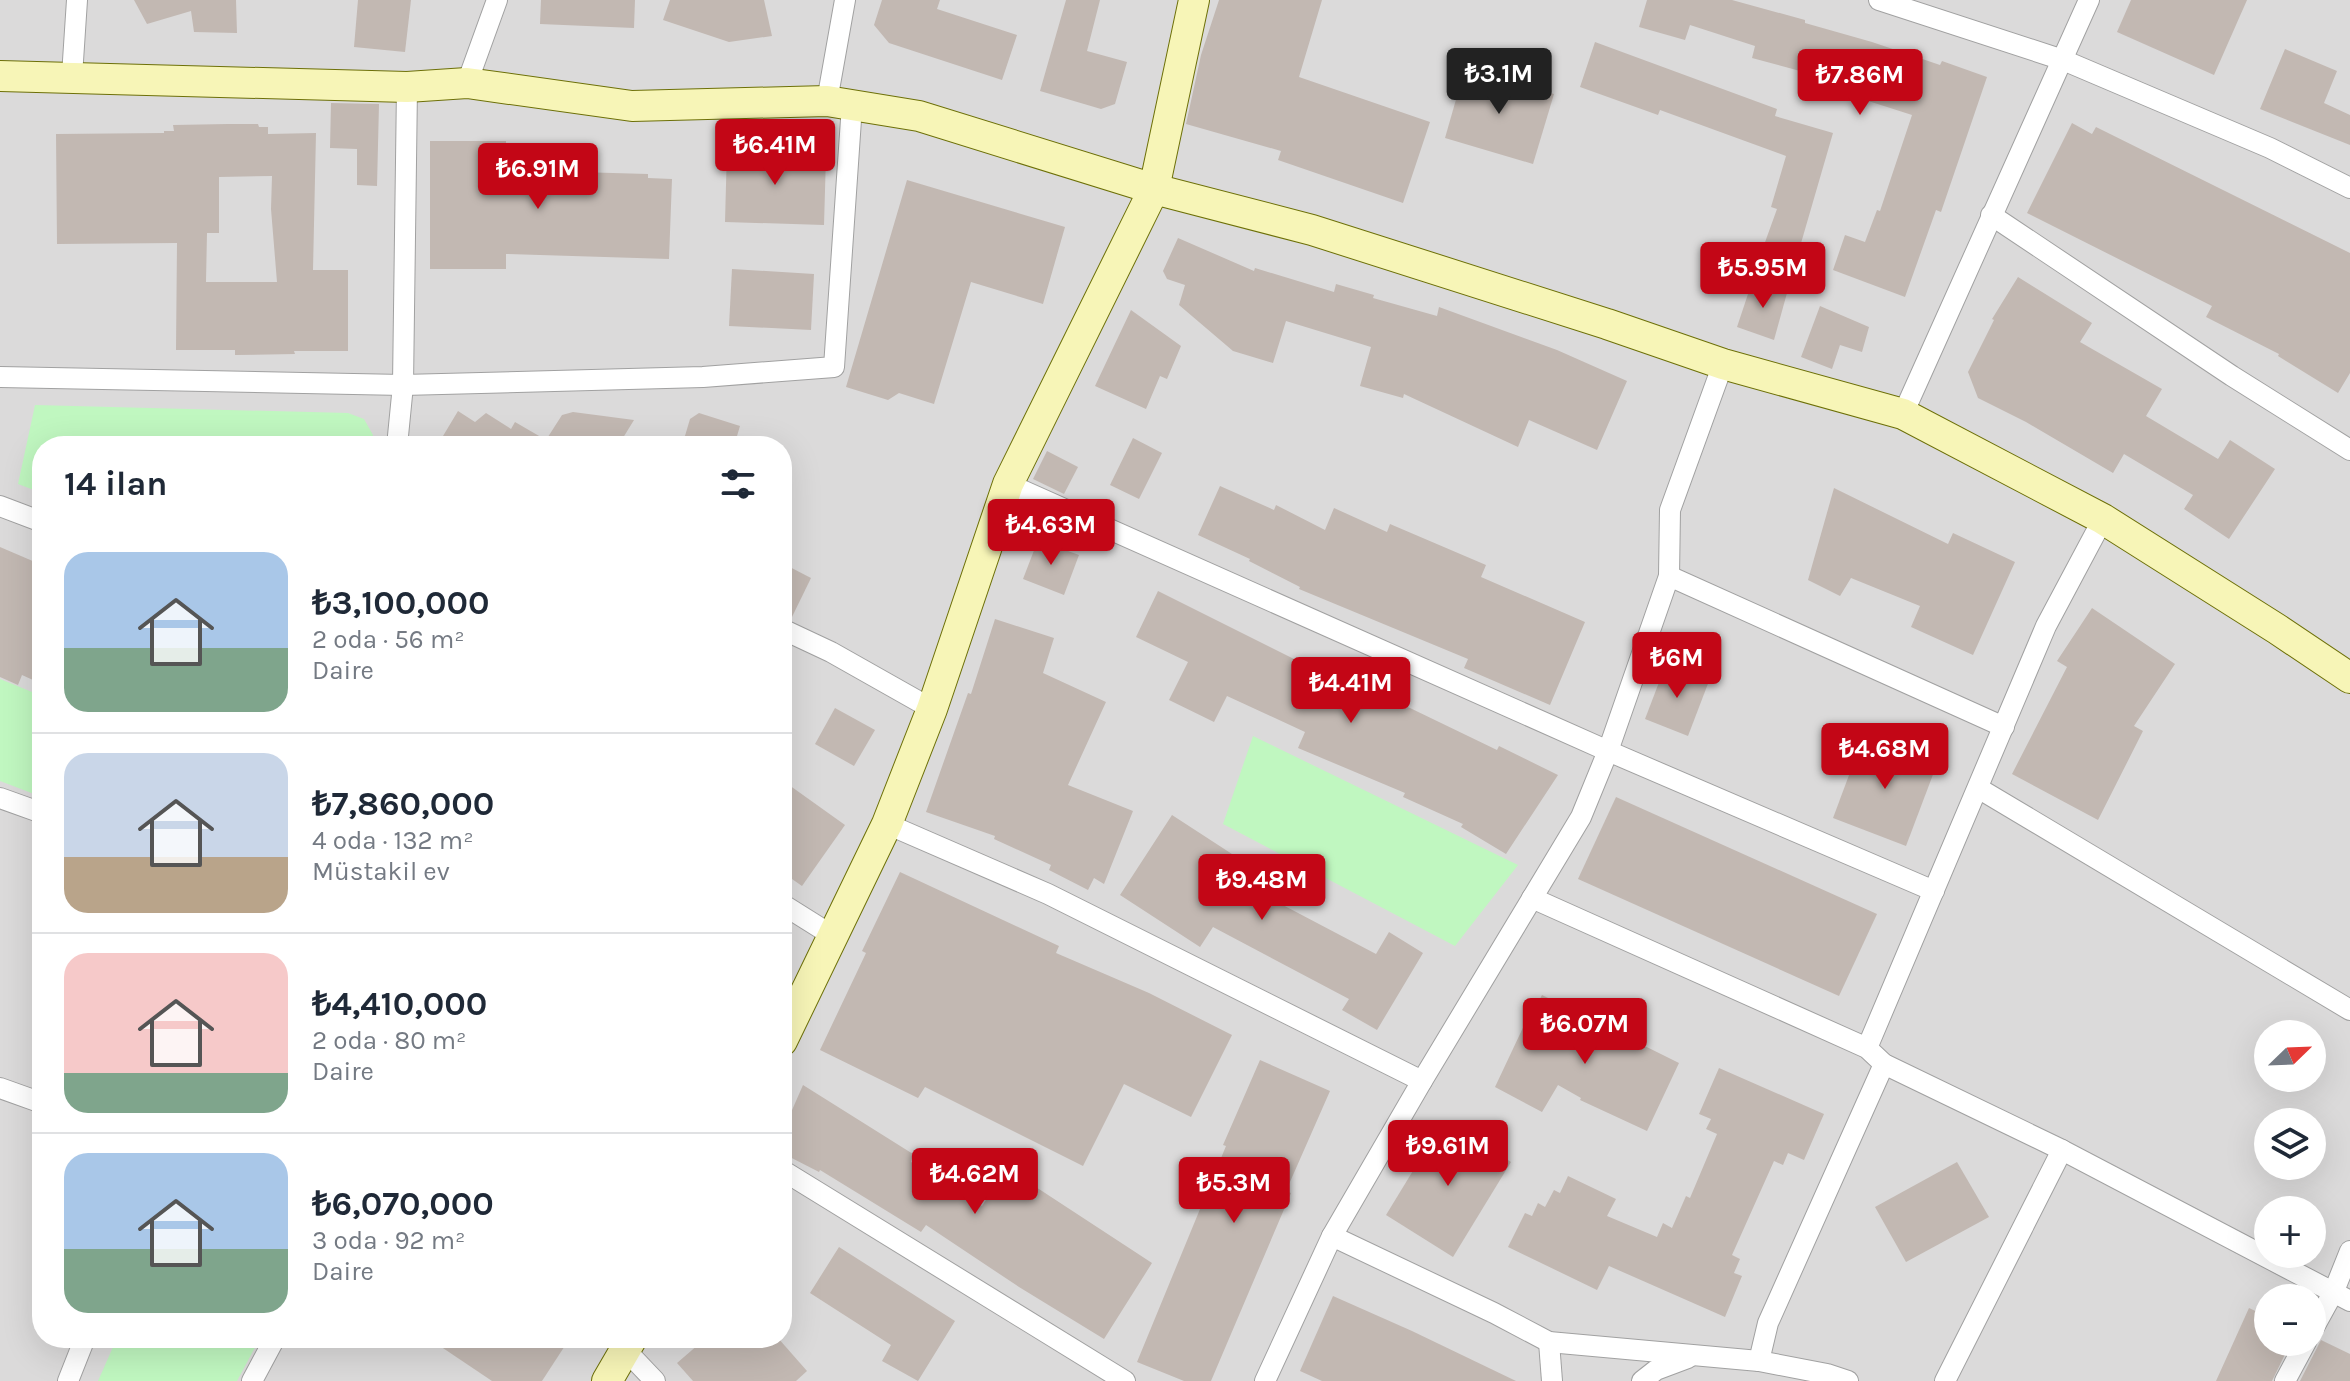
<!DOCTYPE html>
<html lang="tr">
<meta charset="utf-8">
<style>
:root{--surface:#fff;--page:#f6f6f7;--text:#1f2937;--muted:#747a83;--line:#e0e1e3;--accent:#c30616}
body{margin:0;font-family:Karla,sans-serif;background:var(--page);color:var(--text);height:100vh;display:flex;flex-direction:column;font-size:30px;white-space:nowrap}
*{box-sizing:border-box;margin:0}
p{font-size:26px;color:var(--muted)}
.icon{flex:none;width:44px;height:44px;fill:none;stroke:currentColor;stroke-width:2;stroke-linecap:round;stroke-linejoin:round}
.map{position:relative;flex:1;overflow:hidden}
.drawer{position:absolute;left:32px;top:436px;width:760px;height:912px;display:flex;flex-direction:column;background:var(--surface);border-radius:32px;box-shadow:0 8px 32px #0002}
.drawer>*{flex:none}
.needle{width:52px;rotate:67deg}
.fabs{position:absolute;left:2254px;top:1020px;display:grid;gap:16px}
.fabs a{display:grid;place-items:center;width:72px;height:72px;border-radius:50%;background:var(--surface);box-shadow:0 8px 32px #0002;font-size:40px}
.price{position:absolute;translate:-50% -68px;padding:0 18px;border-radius:8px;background:var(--accent);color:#fff;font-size:26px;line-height:52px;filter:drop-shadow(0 2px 4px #0008)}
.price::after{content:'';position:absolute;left:50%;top:48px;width:24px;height:18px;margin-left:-12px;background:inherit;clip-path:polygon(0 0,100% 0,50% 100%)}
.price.active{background:#222;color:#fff}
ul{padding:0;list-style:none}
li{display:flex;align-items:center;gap:24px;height:200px;padding:0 32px}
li+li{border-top:2px solid var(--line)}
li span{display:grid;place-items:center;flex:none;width:224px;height:160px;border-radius:24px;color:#555}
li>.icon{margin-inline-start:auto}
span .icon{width:96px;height:96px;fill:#fffc;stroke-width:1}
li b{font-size:34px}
h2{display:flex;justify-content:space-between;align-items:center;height:96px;padding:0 32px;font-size:34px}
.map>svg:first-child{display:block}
</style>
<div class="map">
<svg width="2350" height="1381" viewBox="0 0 2350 1381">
<rect width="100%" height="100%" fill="#eee9e3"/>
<path fill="#dbdada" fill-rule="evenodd" d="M 0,0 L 2350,0 L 2350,1381 L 0,1381 ZM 42,446 L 782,446 L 782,1338 L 42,1338 ZM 2268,1034 L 2312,1034 L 2312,1078 L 2268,1078 ZM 2268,1122 L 2312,1122 L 2312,1166 L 2268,1166 ZM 2268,1210 L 2312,1210 L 2312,1254 L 2268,1254 ZM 2268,1298 L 2312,1298 L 2312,1342 L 2268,1342 Z"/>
<g fill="#c0f7c0">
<path d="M 35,405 L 348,413 L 364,419 L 373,435 L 371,446 L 42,446 L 42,493 L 18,484 Z"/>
<path d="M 0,679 L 42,696 L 42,797 L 0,781 Z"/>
<path d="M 1253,736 L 1518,865 L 1455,946 L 1223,824 Z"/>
<path d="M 117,1338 L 260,1338 L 237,1381 L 98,1381 Z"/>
</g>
<g fill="#c2b8b2" fill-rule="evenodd">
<path d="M 134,0 L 236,0 L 237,33 L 194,32 L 191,11 L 147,24 Z"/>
<path d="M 358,0 L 411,0 L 405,52 L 354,47 Z"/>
<path d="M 541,0 L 635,0 L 634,28 L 540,24 Z"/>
<path d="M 670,0 L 764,0 L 772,36 L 729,42 L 663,20 Z"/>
<path d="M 882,0 L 940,0 L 937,9 L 1017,35 L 1002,80 L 889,43 L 874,25 Z"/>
<path d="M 1066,0 L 1100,0 L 1087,51 L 1127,62 L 1115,104 L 1101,109 L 1040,91 Z"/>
<path d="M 1219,0 L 1322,0 L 1299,77 L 1430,122 L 1403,203 L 1278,160 L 1281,151 L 1186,124 L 1201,55 Z"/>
<path d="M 1647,0 L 1732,0 L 1805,20 L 1805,23 L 1872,42 L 1940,65 L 1942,61 L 1987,77 L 1941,212 L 1936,210 L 1905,297 L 1833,270 L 1845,235 L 1865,242 L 1877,210 L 1880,211 L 1912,115 L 1809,82 L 1811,74 L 1752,58 L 1755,46 L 1690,25 L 1685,40 L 1639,27 Z"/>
<path d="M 2131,0 L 2247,0 L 2214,75 L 2117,32 Z"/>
<path d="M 1595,42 L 1777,109 L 1775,116 L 1833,133 L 1797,257 L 1764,245 L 1777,209 L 1771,207 L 1786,156 L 1660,110 L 1658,115 L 1580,87 Z"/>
<path d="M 2285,49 L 2337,71 L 2324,103 L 2350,115 L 2350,145 L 2260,109 Z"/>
<path d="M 1465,68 L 1554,94 L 1533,164 L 1445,138 Z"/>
<path d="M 331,103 L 379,104 L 377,186 L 357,185 L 357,149 L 330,148 Z"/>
<path d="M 2072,123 L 2092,134 L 2096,127 L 2350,253 L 2350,373 L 2338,393 L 2278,356 L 2279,354 L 2206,317 L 2212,306 L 2027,213 Z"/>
<path d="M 228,124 L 258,124 L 259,127 L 268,127 L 268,134 L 316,133 L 313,270 L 348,270 L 348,351 L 294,351 L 295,354 L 235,355 L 235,350 L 176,350 L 177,243 L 57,244 L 56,134 L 164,133 L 164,131 L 174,131 L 173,125 ZM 272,176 L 271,209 L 277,282 L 206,282 L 207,233 L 219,233 L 219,177 Z"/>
<path d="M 430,141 L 506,141 L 506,170 L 648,174 L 648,178 L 672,179 L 669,259 L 506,254 L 506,269 L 430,269 Z"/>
<path d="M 727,148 L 816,151 L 816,156 L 826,156 L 824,225 L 725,222 Z"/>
<path d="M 907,180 L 1065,227 L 1043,304 L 971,282 L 934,404 L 899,393 L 888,400 L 846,387 Z"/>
<path d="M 1178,238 L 1254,271 L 1255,268 L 1334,292 L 1336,284 L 1374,295 L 1373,298 L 1437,316 L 1439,307 L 1557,350 L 1627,381 L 1597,450 L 1529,420 L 1518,447 L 1404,394 L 1403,398 L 1360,386 L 1371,347 L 1286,321 L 1273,363 L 1233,351 L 1179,305 L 1185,285 L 1167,279 L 1163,271 Z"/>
<path d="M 732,269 L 814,274 L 811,330 L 729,326 Z"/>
<path d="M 2018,277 L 2092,323 L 2080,342 L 2162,389 L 2146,416 L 2218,459 L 2230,440 L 2275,469 L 2229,539 L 2184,509 L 2193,495 L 2124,454 L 2113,473 L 2026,422 L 1978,398 L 1968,372 L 1994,320 L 1992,319 Z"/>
<path d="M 1753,279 L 1787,293 L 1774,340 L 1737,327 Z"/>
<path d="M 1820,306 L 1869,327 L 1862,352 L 1840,345 L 1832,369 L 1801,357 Z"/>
<path d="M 1131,310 L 1181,346 L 1167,379 L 1160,376 L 1146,409 L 1095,386 Z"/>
<path d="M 458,411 L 475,422 L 486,413 L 511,429 L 515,422 L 546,440 L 562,415 L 573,412 L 634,420 L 618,446 L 437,446 Z"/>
<path d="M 699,413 L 740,426 L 734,446 L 682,446 L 690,419 Z"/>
<path d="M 1133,438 L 1162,453 L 1139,499 L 1110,485 Z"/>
<path d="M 1047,451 L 1078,467 L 1064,494 L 1033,479 Z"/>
<path d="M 1220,486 L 1274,510 L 1276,505 L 1325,530 L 1334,508 L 1387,532 L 1390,524 L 1486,565 L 1481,577 L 1585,622 L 1550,705 L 1464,668 L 1468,659 L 1299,589 L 1300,587 L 1249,561 L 1250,559 L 1198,535 Z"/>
<path d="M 1834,488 L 1948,544 L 1953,533 L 2015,562 L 1973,655 L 1911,627 L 1920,606 L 1851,578 L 1840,596 L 1808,580 Z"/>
<path d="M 1038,540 L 1079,555 L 1064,595 L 1023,579 Z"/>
<path d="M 0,547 L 42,565 L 42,659 L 33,680 L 22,675 L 18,685 L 0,677 Z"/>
<path d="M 782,563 L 811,578 L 791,619 L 782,616 Z"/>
<path d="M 1158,591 L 1328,676 L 1410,708 L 1497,750 L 1499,746 L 1558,775 L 1506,854 L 1461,827 L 1463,824 L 1403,797 L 1405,793 L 1298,748 L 1305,732 L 1227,696 L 1214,722 L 1169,700 L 1188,662 L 1136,637 Z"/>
<path d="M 2092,608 L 2175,664 L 2134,726 L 2143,731 L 2098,820 L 2012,774 L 2067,667 L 2057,661 Z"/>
<path d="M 995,619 L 1054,638 L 1043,673 L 1106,702 L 1068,785 L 1133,811 L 1104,884 L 1094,878 L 1088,890 L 1049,870 L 1051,865 L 994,839 L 995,836 L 926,812 L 968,693 L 971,694 Z"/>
<path d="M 1666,664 L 1709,681 L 1688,736 L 1645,719 Z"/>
<path d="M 835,708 L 875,730 L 854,766 L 815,744 Z"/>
<path d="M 1864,735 L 1937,764 L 1906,846 L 1833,818 Z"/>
<path d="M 782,780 L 845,825 L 802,886 L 782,872 Z"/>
<path d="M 1616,797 L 1877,914 L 1839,996 L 1578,879 Z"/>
<path d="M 1172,815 L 1252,867 L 1241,883 L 1376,954 L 1389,932 L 1423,953 L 1377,1030 L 1342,1010 L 1349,999 L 1213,927 L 1200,947 L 1120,895 Z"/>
<path d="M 900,872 L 1059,946 L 1056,953 L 1149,993 L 1232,1035 L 1191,1117 L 1124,1084 L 1083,1166 L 925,1087 L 918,1098 L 820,1050 L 866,953 L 862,951 Z"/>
<path d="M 1542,995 L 1679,1063 L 1647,1131 L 1580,1100 L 1581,1098 L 1558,1085 L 1542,1112 L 1495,1087 L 1527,1019 L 1529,1020 Z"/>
<path d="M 1260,1060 L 1330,1091 L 1286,1191 L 1291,1193 L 1211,1381 L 1184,1381 L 1137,1362 L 1226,1146 L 1223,1145 Z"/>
<path d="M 1719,1068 L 1824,1114 L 1804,1160 L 1788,1153 L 1783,1165 L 1774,1161 L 1732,1255 L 1740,1259 L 1734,1273 L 1742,1276 L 1725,1317 L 1609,1266 L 1597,1290 L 1508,1247 L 1525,1213 L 1532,1216 L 1538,1203 L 1545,1207 L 1554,1190 L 1560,1193 L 1568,1176 L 1616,1199 L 1607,1216 L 1657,1237 L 1663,1223 L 1672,1228 L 1686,1196 L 1690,1198 L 1717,1134 L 1706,1129 L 1711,1119 L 1699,1114 Z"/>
<path d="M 803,1085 L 913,1154 L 911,1162 L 982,1206 L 1007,1168 L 1152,1263 L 1104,1339 L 1019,1287 L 926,1225 L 921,1232 L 820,1170 L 819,1172 L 782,1153 L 782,1133 Z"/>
<path d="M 1444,1120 L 1511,1162 L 1453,1257 L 1386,1215 Z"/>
<path d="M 1957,1162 L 1989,1217 L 1906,1262 L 1875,1207 Z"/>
<path d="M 839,1247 L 955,1321 L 918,1381 L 882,1361 L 891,1345 L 810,1293 Z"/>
<path d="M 1333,1296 L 1412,1331 L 1516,1381 L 1322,1381 L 1300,1371 Z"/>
<path d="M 2249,1308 L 2268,1317 L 2268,1342 L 2291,1342 L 2272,1381 L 2216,1381 Z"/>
<path d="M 428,1338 L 570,1338 L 542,1381 L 492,1381 Z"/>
<path d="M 706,1338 L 778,1338 L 807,1371 L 796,1381 L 693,1381 L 677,1363 Z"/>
<path d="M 2321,1340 L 2350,1354 L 2350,1381 L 2300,1381 Z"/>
</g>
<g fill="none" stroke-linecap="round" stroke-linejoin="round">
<g stroke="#a1a1a1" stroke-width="22">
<g id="minor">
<path d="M 1879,0 L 2063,60 L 2270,148 L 2350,188"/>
<path d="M 72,76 L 77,0"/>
<path d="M 467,83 L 497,0"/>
<path d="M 827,101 L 845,0"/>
<path d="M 1991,215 L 2232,376 L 2350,450"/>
<path d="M 0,377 L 403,385 L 703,377 L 834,367 L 852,105"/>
<path d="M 1903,414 L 2089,0"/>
<path d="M 397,446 L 403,385 L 407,87"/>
<path d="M 1008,484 L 1608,751 L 1934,891"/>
<path d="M 0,506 L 42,522"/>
<path d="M 1669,576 L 2004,727"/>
<path d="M 782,629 L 831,652 L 932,709"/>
<path d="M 1978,788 L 2350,1010"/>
<path d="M 0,798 L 42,813"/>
<path d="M 887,824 L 1048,894 L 1422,1081"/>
<path d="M 1532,898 L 1867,1048 L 1884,1064 L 2062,1150 L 2350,1301"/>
<path d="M 782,904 L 833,936"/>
<path d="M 1867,1048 L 2046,626 L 2103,519"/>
<path d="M 0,1088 L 42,1103"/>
<path d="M 782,1170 L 1125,1381"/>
<path d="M 1332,1236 L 1494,1313 L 1549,1342 L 1759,1361 L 1827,1374 L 1848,1381"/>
<path d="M 2312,1331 L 2334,1291 L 2350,1251"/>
<path d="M 614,1338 L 655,1381"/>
<path d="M 1549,1342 L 1552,1381"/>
<path d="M 1759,1361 L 1768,1323 L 1884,1064"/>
<path d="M 68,1381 L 85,1338"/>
<path d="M 252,1381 L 275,1338"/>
<path d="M 1265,1381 L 1332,1236 L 1422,1081 L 1581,817 L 1608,751 L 1669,576 L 1670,510 L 1723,364"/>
<path d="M 1642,1381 L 1656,1370 L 1688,1358"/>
<path d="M 1945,1381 L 2062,1150"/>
<path d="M 2285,1381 L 2306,1342"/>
</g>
</g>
<g stroke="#6d7008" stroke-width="32">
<g id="secondary">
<path d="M 0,76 L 407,87 L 467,83 L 632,106 L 827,101 L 919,116 L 1154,189 L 1312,230 L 1607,324 L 1723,364 L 1903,414 L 2103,519 L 2277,629 L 2350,678"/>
<path d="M 782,1041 L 887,824 L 932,709 L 1008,484 L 1154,189 L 1194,0"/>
<path d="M 607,1381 L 632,1338"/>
</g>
</g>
<use href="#minor" stroke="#fff" stroke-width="20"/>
<use href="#secondary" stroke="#f7f5b7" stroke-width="30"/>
</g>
</svg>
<div class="fabs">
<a><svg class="needle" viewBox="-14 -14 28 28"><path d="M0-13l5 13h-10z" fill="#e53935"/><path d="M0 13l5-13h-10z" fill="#747a83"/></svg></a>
<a><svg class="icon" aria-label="layers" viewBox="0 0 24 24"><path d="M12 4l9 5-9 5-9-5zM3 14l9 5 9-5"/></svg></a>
<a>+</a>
<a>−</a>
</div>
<b class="price active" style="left:1499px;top:116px">₺3.1M</b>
<b class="price" style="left:1860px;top:117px">₺7.86M</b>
<b class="price" style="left:775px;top:187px">₺6.41M</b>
<b class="price" style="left:538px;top:211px">₺6.91M</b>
<b class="price" style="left:1763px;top:310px">₺5.95M</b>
<b class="price" style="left:1051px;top:567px">₺4.63M</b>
<b class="price" style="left:1677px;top:700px">₺6M</b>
<b class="price" style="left:1351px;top:725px">₺4.41M</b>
<b class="price" style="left:1885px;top:791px">₺4.68M</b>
<b class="price" style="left:1262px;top:922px">₺9.48M</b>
<b class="price" style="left:1585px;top:1066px">₺6.07M</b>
<b class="price" style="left:1448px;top:1188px">₺9.61M</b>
<b class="price" style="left:975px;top:1216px">₺4.62M</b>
<b class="price" style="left:1234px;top:1225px">₺5.3M</b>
<section class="drawer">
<h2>14 ilan<svg class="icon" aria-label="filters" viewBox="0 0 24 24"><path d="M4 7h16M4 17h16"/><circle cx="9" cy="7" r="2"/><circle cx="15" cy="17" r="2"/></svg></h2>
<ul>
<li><span style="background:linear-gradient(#a9c7e8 60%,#7fa58c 0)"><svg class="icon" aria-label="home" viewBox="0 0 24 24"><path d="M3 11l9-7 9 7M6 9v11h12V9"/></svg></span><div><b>₺3,100,000</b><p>2 oda · 56 m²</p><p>Daire</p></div></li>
<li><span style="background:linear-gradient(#c9d6e8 65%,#b9a48a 0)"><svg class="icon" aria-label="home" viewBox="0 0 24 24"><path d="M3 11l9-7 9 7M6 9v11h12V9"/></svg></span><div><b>₺7,860,000</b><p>4 oda · 132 m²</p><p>Müstakil ev</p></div></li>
<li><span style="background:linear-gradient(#f6c9c9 75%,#7fa58c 0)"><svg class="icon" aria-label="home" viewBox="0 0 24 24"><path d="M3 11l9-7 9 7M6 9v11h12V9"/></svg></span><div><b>₺4,410,000</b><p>2 oda · 80 m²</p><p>Daire</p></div></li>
<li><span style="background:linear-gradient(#a9c7e8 60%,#7fa58c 0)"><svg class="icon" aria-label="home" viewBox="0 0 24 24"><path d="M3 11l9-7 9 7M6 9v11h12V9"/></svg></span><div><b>₺6,070,000</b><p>3 oda · 92 m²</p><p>Daire</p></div></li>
</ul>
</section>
</div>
